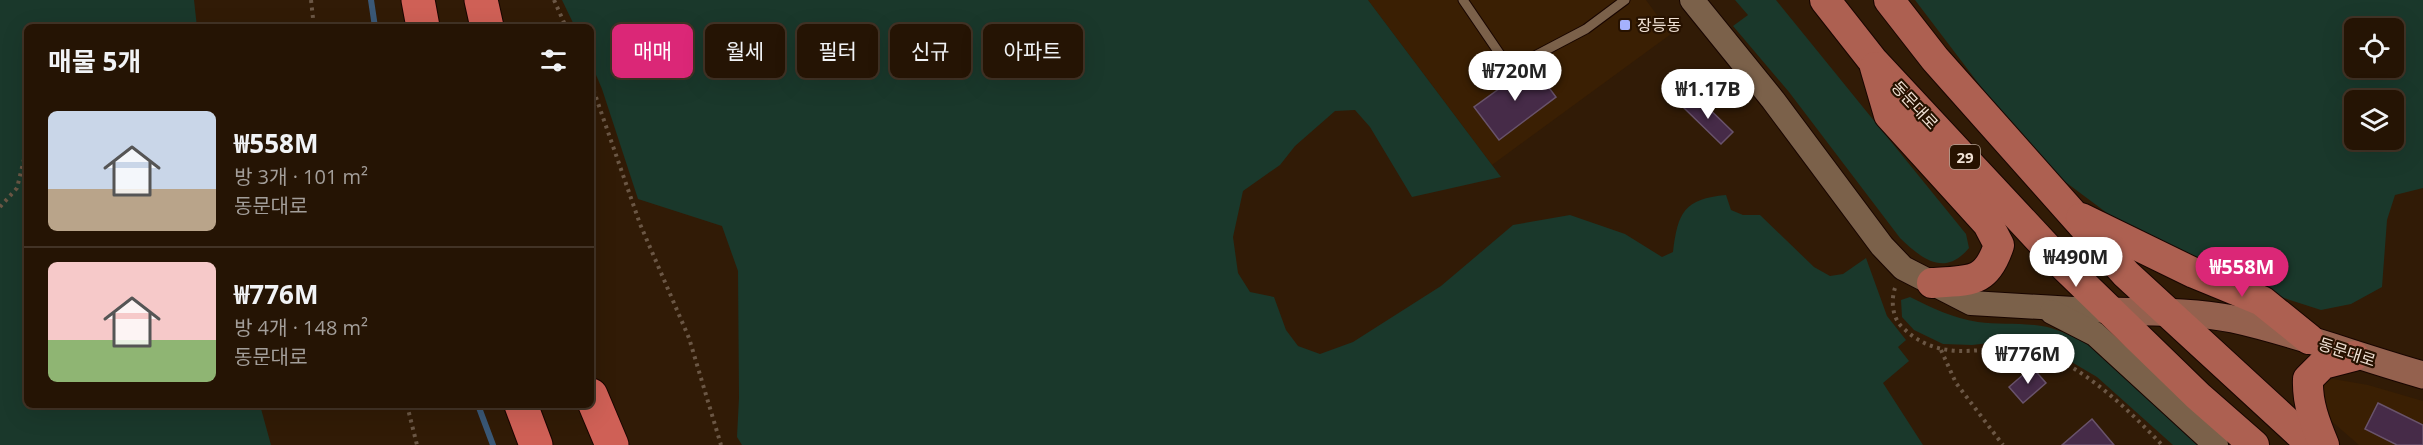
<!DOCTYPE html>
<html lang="ko">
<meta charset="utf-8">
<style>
:root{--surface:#251404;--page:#312113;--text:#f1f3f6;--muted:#a39e9a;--line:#423326;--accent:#db2777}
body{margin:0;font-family:"Open Sans","Noto Sans KR",sans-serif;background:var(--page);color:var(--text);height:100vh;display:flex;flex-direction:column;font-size:22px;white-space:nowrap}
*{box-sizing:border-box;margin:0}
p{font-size:20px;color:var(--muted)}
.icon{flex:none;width:33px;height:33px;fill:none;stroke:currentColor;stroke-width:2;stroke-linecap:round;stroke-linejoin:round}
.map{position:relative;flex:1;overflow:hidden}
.sheet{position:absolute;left:24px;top:24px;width:570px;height:384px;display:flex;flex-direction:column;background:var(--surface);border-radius:9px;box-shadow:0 6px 24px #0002,0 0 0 2px var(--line)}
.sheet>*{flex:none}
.hud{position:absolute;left:612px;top:24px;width:570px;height:54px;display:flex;gap:12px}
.tools{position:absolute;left:2344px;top:18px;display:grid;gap:12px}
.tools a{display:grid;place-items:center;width:60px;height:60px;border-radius:9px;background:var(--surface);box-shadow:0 6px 24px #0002,0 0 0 2px var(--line);font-size:30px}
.price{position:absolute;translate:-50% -51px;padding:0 14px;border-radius:21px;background:#fff;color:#222;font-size:20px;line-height:39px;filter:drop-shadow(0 2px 3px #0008)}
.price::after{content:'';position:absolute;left:50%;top:36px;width:18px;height:14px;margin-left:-9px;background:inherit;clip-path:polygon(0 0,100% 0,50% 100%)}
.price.active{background:var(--accent);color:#fff}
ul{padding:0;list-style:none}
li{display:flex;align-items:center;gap:18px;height:150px;padding:0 24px}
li+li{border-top:2px solid var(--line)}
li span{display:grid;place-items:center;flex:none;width:168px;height:120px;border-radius:9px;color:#555}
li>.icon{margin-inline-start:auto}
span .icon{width:72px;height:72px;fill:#fffc;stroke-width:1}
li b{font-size:26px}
h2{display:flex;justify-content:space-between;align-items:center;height:72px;padding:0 24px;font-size:26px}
.tag{padding:0 21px;border-radius:9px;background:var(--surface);box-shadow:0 6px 24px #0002,0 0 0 2px var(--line);font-size:21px;line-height:54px}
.tag.active{background:var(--accent);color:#fff}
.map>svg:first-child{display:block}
</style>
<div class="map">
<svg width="2423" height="445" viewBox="0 0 2423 445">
<rect width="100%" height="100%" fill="#311b06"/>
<g fill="#3a1f03">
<path d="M 1368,0 L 1646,0 L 1671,34 L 1492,165 Z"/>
<path d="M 2333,379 L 2368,385 L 2423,401 L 2423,445 L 2359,445 L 2328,418 L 2321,381 Z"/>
</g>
<g fill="#1a382b" fill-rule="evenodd">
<path d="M 0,0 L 194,0 L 197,27 L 27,27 L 27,405 L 260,405 L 271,445 L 0,445 Z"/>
<path d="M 562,0 L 1368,0 L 1501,177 L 1412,197 L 1370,127 L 1355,110 L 1335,111 L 1295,146 L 1280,165 L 1243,191 L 1233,237 L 1238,273 L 1250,292 L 1274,297 L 1286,330 L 1298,346 L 1320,354 L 1353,342 L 1441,286 L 1513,225 L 1570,215 L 1625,234 L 1662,257 L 1673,252 C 1678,212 1684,199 1726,195 L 1731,210 L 1743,215 L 1760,215 L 1814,267 L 1830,276 L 1843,274 L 1866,258 L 1887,316 L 1906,340 L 1898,347 L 1909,361 L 1883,383 L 1923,445 L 742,445 L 737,437 L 739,398 L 738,271 L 722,226 L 638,199 L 602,89 L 591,63 L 591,27 L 575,27 Z"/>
<path d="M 1735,0 L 1776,0 L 1966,234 L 1969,248 C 1944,278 1921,258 1900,238 L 1789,92 L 1733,26 L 1748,15 Z"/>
<path d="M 1915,0 L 2423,0 L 2423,188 L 2395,195 L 2387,220 L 2382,287 L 2351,304 L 2321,310 L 2204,272 L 2123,225 L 2052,172 L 2010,125 ZM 2355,28 L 2394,28 L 2394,68 L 2355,68 ZM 2355,100 L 2394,100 L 2394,140 L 2355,140 Z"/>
<path d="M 1910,297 C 1932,308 1953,318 1978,322 C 2001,325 2028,322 2051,328 C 2112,347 2156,402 2201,445 L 2173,445 L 2097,377 L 2058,354 L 2025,339 L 1972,345 L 1943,344 L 1914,330 L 1902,317 L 1901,300 Z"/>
</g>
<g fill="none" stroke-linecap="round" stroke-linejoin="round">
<g stroke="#3a5876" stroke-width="6">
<path d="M 371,0 L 375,27"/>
<path d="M 478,405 L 493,445"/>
</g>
</g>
<g fill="#462b48" stroke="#69536b" stroke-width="1.5">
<path d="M 1532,65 L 1556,97 L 1499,140 L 1474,107 Z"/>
<path d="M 1696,96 L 1733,132 L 1721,144 L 1684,108 Z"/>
<path d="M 2032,367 L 2046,383 L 2023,403 L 2009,387 Z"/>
<path d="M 2378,403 L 2423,425 L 2423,445 L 2397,445 L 2365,429 Z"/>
<path d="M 2092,419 L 2114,445 L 2062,445 Z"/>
</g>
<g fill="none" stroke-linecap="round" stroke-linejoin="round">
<g stroke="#180500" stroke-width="11">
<path id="service" d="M 1463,0 L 1510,69 L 1586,29 L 1625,0"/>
</g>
<g stroke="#180500" stroke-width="26">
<g id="tertiary">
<path d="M 1692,0 L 1773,100 L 1882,246 L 1903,268 L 1971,303 L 2108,311"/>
<path d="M 2052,312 L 2095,334 L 2216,445"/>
</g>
</g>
<g stroke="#180500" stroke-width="29">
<path id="secondary" d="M 2108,311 C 2149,312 2193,311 2233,319 C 2297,333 2359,357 2423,375"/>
</g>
<g stroke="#180500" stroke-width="32">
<g id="primary">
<path d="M 1825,0 L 1873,61 L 2065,267 L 2198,396 L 2254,445"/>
<path d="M 1889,0 L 1935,59 L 2126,274 L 2312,445"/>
<path d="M 1875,67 L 1889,115 L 1988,224 L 1999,245 C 1986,285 1969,280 1932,283"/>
<path d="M 2081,218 L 2194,273 L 2262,301 L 2309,339"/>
<path d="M 2324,445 C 2315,423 2307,403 2308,379 L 2323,364 L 2354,356"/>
</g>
</g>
<g stroke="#180500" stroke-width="35">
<g id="motorway">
<path d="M 418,0 L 423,27"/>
<path d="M 481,0 L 487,27"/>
<path d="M 591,395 L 612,445"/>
<path d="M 521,405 L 536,445"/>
</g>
</g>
<g stroke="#6b5745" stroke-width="4" stroke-dasharray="3 4.5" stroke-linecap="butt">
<path d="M 311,0 L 314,27"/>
<path d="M 554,0 L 566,27"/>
<path d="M 591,83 L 640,224 L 689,338 L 721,445"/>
<path d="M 0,207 L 17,188 L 27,147"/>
<path d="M 1895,288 C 1891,300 1892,316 1901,326 C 1930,355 1961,353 1999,348 C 2007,347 2018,344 2026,346 C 2080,363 2124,405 2162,445"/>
<path d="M 1941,350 L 1956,383 L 2003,445"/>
<path d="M 407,405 L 417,445"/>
</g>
<use href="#service" stroke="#7b614a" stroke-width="9"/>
<use href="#tertiary" stroke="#7b614a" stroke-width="24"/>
<use href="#secondary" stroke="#94614e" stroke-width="27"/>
<use href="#primary" stroke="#ad6051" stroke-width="30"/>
<use href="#motorway" stroke="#cf6056" stroke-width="33"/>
</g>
<rect fill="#a5b1fc" stroke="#271200" stroke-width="2" x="1619" y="19" width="12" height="12" rx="3"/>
<g text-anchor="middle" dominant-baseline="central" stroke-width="4.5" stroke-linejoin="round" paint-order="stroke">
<rect fill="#271200" stroke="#b4a394" stroke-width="1.5" x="1950" y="145" width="30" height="24" rx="4.5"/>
<g font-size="15" font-weight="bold" fill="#f0e1d4">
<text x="1965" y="157">29</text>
</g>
<g font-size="16" fill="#f0e1d4" stroke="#271200" text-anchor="start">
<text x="1637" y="25">장등동</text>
</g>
<g font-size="16" fill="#f0e1d4" stroke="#271200">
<text transform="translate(1915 105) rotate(47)">동문대로</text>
<text transform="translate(2347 352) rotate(18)">동문대로</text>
</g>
</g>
</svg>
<div class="tools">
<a><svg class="icon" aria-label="locate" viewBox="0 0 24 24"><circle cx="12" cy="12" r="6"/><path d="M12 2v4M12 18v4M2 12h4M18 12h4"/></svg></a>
<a><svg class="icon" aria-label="layers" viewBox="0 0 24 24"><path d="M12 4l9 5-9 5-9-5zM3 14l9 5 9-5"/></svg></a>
</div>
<b class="price" style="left:1515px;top:102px">₩720M</b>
<b class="price" style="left:1708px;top:120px">₩1.17B</b>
<b class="price" style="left:2076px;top:288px">₩490M</b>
<b class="price active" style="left:2242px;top:298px">₩558M</b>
<b class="price" style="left:2028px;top:385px">₩776M</b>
<div class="hud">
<a class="tag active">매매</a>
<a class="tag">월세</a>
<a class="tag">필터</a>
<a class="tag">신규</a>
<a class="tag">아파트</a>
</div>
<section class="sheet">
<h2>매물 5개<svg class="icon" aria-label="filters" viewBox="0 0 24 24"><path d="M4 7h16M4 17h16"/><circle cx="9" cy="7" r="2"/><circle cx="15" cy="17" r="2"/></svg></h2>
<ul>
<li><span style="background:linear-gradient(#c9d6e8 65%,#b9a48a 0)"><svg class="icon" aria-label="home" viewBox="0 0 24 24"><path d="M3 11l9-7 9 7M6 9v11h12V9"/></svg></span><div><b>₩558M</b><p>방 3개 · 101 m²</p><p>동문대로</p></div></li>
<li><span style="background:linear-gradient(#f6c9c9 65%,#8fb573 0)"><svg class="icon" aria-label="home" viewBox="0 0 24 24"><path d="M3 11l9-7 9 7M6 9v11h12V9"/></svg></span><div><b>₩776M</b><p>방 4개 · 148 m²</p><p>동문대로</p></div></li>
</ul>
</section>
</div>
